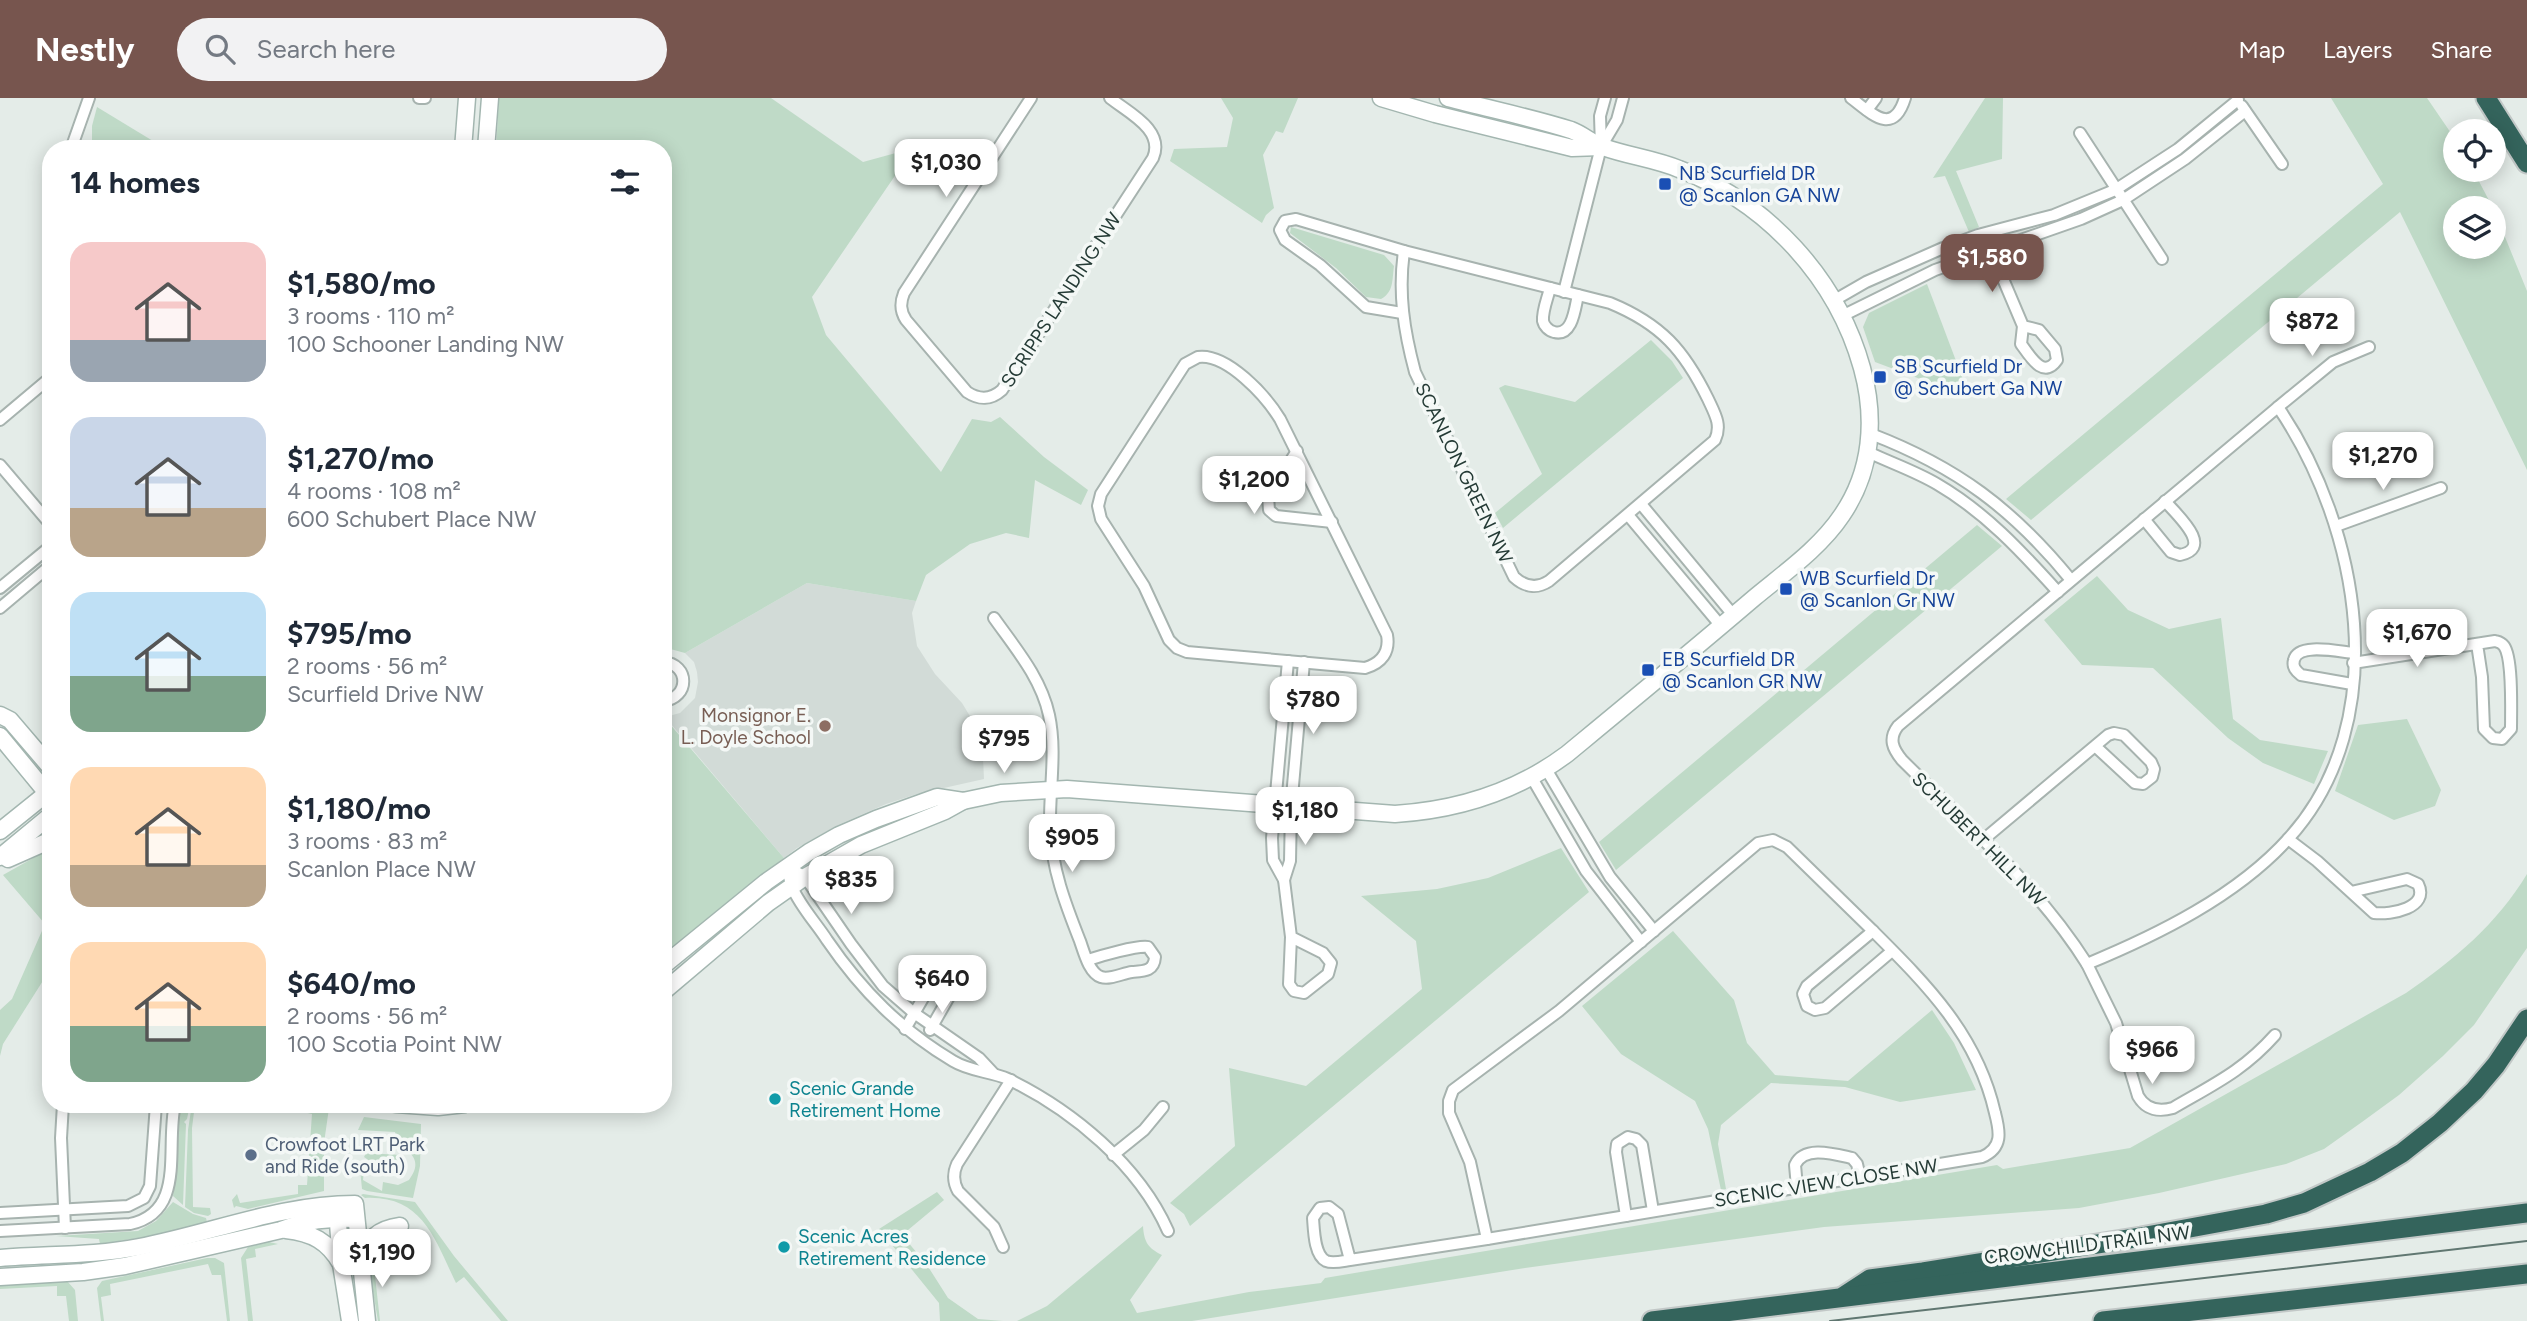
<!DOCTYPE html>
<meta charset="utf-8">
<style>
:root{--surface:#fff;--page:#f2f2f3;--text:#1f2937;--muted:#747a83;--accent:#77554e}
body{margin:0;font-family:Figtree,sans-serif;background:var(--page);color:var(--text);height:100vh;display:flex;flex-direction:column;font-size:26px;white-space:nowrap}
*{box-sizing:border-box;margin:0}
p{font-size:23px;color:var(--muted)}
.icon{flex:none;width:38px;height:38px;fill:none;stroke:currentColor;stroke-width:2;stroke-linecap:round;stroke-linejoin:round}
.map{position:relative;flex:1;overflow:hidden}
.sheet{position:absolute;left:42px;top:42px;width:630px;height:973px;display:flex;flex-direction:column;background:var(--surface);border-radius:28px;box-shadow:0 4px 18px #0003}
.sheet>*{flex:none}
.buttons{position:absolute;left:2443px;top:21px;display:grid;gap:14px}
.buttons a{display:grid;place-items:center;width:63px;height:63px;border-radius:50%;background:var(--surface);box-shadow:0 4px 18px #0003;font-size:35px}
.price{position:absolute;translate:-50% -60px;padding:0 16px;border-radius:14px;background:#fff;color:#222;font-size:23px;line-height:46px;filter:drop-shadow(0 2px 4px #0008)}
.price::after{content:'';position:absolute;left:50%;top:42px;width:21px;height:16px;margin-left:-10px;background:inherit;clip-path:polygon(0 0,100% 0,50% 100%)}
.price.current{background:var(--accent);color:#fff}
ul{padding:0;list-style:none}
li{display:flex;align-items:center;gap:21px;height:175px;padding:0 28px}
li span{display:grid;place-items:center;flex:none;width:196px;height:140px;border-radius:21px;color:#555}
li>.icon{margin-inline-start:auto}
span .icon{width:84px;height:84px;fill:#fffc;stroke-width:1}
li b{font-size:30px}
h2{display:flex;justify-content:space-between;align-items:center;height:84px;padding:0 28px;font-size:30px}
header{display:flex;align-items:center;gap:42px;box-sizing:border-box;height:98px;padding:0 35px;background:var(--accent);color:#fff}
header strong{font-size:33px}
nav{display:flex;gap:38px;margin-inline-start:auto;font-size:24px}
.search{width:490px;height:63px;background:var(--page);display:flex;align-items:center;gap:18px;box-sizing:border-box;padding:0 24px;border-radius:38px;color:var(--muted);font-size:26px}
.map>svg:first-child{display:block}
</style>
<header>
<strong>Nestly</strong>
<div class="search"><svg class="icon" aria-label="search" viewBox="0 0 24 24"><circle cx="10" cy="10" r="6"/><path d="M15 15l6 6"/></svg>Search here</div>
<nav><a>Map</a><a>Layers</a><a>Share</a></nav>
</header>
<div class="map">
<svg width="2527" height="1223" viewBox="0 0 2527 1223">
<rect width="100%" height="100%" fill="#e4ece8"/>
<path fill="#d2dbd7" d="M 807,485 L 916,503 L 912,515 L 917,548 L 935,576 L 962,605 L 982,638 L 984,681 L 917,696 L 886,706 L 838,727 L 797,750 L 784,760 L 665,619 L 680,615 L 695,600 L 698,584 L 697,574 L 694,564 L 685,555 Z"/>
<g fill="#bfdac7">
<path d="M 499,0 L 771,0 L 863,64 L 914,50 L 812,199 L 826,237 L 941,374 L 972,321 L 991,324 L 1000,319 L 1044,359 L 1088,392 L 1081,407 L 1035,382 L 1029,440 L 1006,435 L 970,446 L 926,477 L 916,503 L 807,485 L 685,555 L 663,549 L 663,51 L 496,51 Z"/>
<path d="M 1221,0 L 1298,0 L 1283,35 L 1276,33 L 1263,57 L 1274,110 L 1266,117 L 1262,125 L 1170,63 L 1174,51 L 1227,49 L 1233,20 Z"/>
<path d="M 1985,0 L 2003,0 L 2002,61 L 1956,73 L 1979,129 L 1969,134 L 1945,78 L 1933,80 Z"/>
<path d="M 2331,0 L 2427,0 L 2455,41 L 2455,72 L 2473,72 L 2493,110 L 2455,110 L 2455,149 L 2494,149 L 2494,112 L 2527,193 L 2527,372 L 2400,114 L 2031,422 L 2006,401 L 2383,86 Z"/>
<path d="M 97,9 L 153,43 L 157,51 L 92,51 L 92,28 Z"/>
<path d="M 1291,129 L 1384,157 L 1394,168 C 1392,182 1394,194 1381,201 L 1366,199 L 1336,170 L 1290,135 Z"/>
<path d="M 1927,186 L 1964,284 L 1955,294 L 1875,264 L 1863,229 L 1869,215 Z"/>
<path d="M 1651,242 L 1672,263 L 1683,280 L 1503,430 L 1495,415 L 1542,376 L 1499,290 L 1505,287 L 1575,304 Z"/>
<path d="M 1977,427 L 2002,448 L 1616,772 L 1599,744 Z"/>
<path d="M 2097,478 L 2128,512 L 2169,531 L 2221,520 L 2233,621 L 2260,642 L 2328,653 L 2314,686 L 2263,665 L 2228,640 L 2153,570 L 2082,567 L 2044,522 Z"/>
<path d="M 663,618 L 784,760 L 663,860 Z"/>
<path d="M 2407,621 L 2441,692 L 2435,708 L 2394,722 L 2335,693 L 2358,627 Z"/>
<path d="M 51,750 L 51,870 L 3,946 L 0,958 L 0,912 L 12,901 L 45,826 L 3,777 Z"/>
<path d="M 1561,750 L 1589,794 L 1190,1128 L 1184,1116 L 1170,1105 L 1235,1048 L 1229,970 L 1306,988 L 1422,891 L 1416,843 L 1361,798 L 1437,791 L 1488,780 Z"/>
<path d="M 2527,776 L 2527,850 L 2474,927 L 2443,958 L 2399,997 L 2362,1024 L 2324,1051 L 2286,1066 L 2159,1095 L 2079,1110 L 1824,1129 L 1525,1170 L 1192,1223 L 1017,1223 L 1047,1208 L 1143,1128 C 1144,1144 1148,1150 1162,1157 L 1130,1202 L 1137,1215 L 1249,1194 L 1321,1185 L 1325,1180 L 1997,1067 L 2003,1071 L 2130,1050 L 2406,895 C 2454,862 2497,826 2527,776 Z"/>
<path d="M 1673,833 L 1734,902 L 1747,945 L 1775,977 L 1848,983 L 1932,912 L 1954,945 L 1976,992 L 1900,1004 L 1845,989 L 1771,985 L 1721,1027 L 1718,1046 L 1726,1091 L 1721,1092 L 1708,1031 L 1695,1003 L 1621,956 L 1582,908 Z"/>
<path d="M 180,1006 L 190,1006 L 187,1021 L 184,1024 L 186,1026 L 183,1107 L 173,1098 Z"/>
<path d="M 192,1006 L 195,1006 L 192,1030 L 193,1109 L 210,1110 L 211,1116 L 208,1118 L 194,1115 L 185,1109 L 188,1032 Z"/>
<path d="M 307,1006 L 325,1006 L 329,1010 L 324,1045 L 324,1093 L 248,1111 L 236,1108 L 234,1110 L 232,1102 L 237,1096 L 240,1105 L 298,1096 L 298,1087 L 307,1087 L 312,1016 L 303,1014 Z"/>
<path d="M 364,1019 L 421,1026 L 420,1068 L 413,1100 L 367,1093 L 362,1091 L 360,1071 L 362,1069 L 364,1072 L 363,1082 L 382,1093 L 383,1084 L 398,1087 L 409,1082 C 428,1057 400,1053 395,1034 L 358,1032 Z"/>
<path d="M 366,1055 L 401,1057 L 405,1065 C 401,1091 376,1067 364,1059 Z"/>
<path d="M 937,1094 L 944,1102 L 902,1137 L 927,1167 L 948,1200 L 978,1221 L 1003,1223 L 940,1223 L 939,1205 L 879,1131 Z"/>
<path d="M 363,1096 L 415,1104 L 454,1158 L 508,1223 L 501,1223 L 464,1179 L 456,1185 C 435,1142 423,1097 365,1100 L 361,1097 Z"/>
<path d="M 173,1104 L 193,1116 L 206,1120 L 207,1124 L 151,1138 L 100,1146 L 99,1141 L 56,1138 L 138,1133 L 156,1123 Z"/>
<path d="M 398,1135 L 415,1147 L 428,1169 L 424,1172 L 422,1163 L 385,1167 L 385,1176 L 375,1178 L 380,1223 L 378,1223 L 369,1170 L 369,1159 L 377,1141 Z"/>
<path d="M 269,1144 L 278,1146 L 255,1151 L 256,1159 L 246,1161 L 253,1223 L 248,1223 L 241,1160 L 248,1149 Z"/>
<path d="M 207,1160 L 215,1160 L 224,1165 L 230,1223 L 227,1223 L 221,1177 L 212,1177 L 208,1166 L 110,1186 L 111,1197 L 101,1199 L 104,1223 L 101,1223 L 97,1190 L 102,1183 Z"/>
<path d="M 62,1182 L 67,1183 L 75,1192 L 78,1223 L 69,1223 L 66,1198 L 57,1198 L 57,1188 L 0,1191 L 0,1186 Z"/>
</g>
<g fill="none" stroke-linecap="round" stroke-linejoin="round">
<g stroke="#a7b3af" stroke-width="14">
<g id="street">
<path d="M 419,0 L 425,0"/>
<path d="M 1031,0 L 904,195 C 900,205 900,213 906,222 L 967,294 C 979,302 991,302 1002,292 L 1153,60 C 1165,32 1129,15 1110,0"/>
<path d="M 1851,0 C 1871,15 1893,39 1905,0"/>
<path d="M 2242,8 L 2282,66"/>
<path d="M 1867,12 L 1876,0"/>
<path d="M 2080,35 L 2162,161"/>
<path d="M 1601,49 L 1600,18 L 1605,0"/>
<path d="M 71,51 L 89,0"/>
<path d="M 1984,136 L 2023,228 L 2021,246 C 2030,258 2043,282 2057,262 L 2055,251 L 2039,232 L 2023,228"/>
<path d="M 1404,153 L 1610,205 C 1661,226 1684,252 1708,301 C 1715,316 1722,327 1715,342 L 1549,483 C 1537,491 1525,489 1514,479 L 1415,274 C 1404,233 1398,195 1404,153 Z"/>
<path d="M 1550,190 C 1548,199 1542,213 1543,223 C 1544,228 1549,233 1554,234 C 1573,239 1575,209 1578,197"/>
<path d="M 1564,194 L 1601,49 L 1617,22 L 1623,0"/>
<path d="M 1833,203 L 1866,184 L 1943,150 L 1978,137 L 2054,117 L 2115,92 L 2178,51 L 2238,2"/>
<path d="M 1402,215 L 1366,209 L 1320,167 L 1285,142 L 1280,132 L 1285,123 L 1296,121 L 1404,153"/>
<path d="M 1842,218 L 1935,172 L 2081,121 L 2123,102 L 2185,61 L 2245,13"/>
<path d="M 1198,259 C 1227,255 1266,298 1280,321 L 1387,537 C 1390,554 1382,565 1365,570 L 1187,554 L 1177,550 L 1169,542 L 1144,488 L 1101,421 L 1098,408 L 1101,396 L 1185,266 Z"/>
<path d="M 2278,309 C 2360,429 2395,623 2289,740 C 2237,798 2157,837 2087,866 C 2038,788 1967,727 1902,662 C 1893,651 1888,641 1898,628 Z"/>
<path d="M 2278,309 L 2333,264 L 2369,249"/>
<path d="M 0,322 L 51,279"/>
<path d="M 1871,336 C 1957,369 2013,411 2071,482"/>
<path d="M 1297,353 L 1268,398 L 1269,412 L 1276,418 L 1332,424"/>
<path d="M 1868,354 C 1891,365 1915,373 1937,386 C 1985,414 2021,453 2058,494"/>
<path d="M 0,367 L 51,427"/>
<path d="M 1641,406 L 1734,518"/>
<path d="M 1628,417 L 1721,528"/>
<path d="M 2144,421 L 2171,454 L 2180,457 C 2215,450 2176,416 2165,403"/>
<path d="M 2336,428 L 2441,390"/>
<path d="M 0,490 L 51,448"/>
<path d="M 0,510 L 51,467"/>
<path d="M 994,520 C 1016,551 1041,580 1049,617 C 1057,654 1049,693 1050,730 C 1052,771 1065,805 1080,843 C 1084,854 1089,875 1101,879 C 1110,882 1123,875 1132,874 C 1145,873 1154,873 1155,859 L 1148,849 C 1138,847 1100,858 1088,862"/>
<path d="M 1288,563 L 1272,740 L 1273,762 L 1284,782 L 1291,839 L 1289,886 L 1294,893 L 1304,895 L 1328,876 L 1331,865 L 1323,855 L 1291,839"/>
<path d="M 663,564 C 690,566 690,600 663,603"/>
<path d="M 2353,565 L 2495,543 C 2499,544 2501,544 2504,548 C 2513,560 2511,615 2511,631 L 2502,641 L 2493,640 L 2484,631 L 2482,579 L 2477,546"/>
<path d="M 2352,586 L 2301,577 C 2296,573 2292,569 2294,562 C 2298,544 2340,554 2354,555"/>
<path d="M 1546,671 L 1610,779 L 1654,833"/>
<path d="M 1532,680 L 1586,773 L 1641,844"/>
<path d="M 2288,741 L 2317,763 L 2374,815 C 2391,817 2430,810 2418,786 L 2407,781 L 2351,794"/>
<path d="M 1773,742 L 1787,749 C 1815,776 1843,804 1871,831 C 1926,886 1977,936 1995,1015 C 2000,1034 2003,1050 1982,1059 L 1487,1141 L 1470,1064 L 1449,1015 L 1449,1003 L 1453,992 L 1559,913 L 1758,745 Z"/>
<path d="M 1983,742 L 2108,637 L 2114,635 L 2124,637 L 2151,664 L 2154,671 L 2152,679 L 2143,686 L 2135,685 L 2095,648"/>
<path d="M 787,768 C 789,775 789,783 792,789 C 800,808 816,825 827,842 C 862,893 901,932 953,963 C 971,974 990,973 1008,981 C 1072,1012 1139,1067 1168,1133"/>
<path d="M 787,768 L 805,779 L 851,846 L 883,888 L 914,915 L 979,960 L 993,975"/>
<path d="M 1284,782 L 1290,763 L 1291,710 L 1304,564"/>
<path d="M 1873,833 L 1807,888 L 1803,896 L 1807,908 L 1815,912 L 1825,910 L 1892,853"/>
<path d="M 2087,866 L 2116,925 L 2138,998 C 2146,1012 2159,1014 2173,1010 C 2214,986 2243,973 2275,937"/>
<path d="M 905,931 L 933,883 L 944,878 L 951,881 L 954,890 L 930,932"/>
<path d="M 63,1006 L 61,1040 L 65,1130"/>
<path d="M 1113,1057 L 1144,1032 L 1163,1009"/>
<path d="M 1797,1089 L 1795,1067 C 1804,1047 1834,1056 1852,1060 L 1857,1066 L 1860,1079"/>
<path d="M 0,1115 L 128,1108 L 144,1100 L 150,1088 L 156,1006"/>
<path d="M 1626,1118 L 1616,1054 L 1617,1046 L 1628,1039 L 1636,1041 L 1642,1047 L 1653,1113"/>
<path d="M 0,1133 L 130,1126 C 187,1114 165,1049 175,1006"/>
<path d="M 1003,1149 L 994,1129 L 958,1093 C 953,1084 953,1075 957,1066 L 1011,982"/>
<path d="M 1350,1162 L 1338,1116 L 1329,1109 L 1320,1110 L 1313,1120 C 1314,1132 1314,1157 1326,1163 C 1333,1166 1343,1163 1350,1162 L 1487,1141"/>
</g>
</g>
<g stroke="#a3b6b0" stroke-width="19">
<g id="secondary">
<path d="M 1381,0 L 1435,16 L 1572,50 L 1601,49"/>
<path d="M 463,51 L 467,0"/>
<path d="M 486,51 L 490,0"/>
<path d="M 0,617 L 10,622 L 51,670"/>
<path d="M 0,638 L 51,700"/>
<path d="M 0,733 L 51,692"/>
<path d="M 0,759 L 51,717"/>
<path d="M 8,761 L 51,742"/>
<path d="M 663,868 L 766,784 L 809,754 L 839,737 L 876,721 L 937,699 L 963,703 L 1001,695 L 1067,691 L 1395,716 C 1458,712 1516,694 1567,656 C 1630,604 1692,553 1754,500 C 1784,475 1820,450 1842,417 C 1872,373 1876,321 1862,270 C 1837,180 1767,104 1679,71 C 1655,61 1628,58 1603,49 C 1592,45 1582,36 1571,32 C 1530,19 1489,11 1448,0"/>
<path d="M 663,894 L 768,805 L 805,779 L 861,747 L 945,713 L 963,703"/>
<path d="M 396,1006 L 438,1009 L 465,1006"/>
<path d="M 337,1111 L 341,1166 L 350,1223"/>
<path d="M 286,1132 C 312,1135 328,1143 341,1166"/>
<path d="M 0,1160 C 47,1156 93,1158 139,1149 C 212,1135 280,1106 355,1106 L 367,1223"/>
<path d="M 361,1161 C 369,1140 378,1131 400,1128"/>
<path d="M 0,1179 L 83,1174 L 125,1168 L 281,1132 C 306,1122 329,1120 356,1121"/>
</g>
</g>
<g stroke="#c2c8c7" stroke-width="23">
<g id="highway">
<path d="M 2486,0 L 2527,65"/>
<path d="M 1844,1198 L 1870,1181 L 1923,1174 L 2141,1139 L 2266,1116 L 2304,1105 L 2370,1074 L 2402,1055 L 2440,1025 L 2474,993 L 2496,967 L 2527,921"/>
<path d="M 1652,1223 L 2527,1115"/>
<path d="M 2103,1223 L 2527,1176"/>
</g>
</g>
<use href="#street" stroke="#fff" stroke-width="10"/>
<use href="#secondary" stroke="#fff" stroke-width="16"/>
<use href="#highway" stroke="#34645c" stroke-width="19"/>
<path stroke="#607771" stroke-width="2" d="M 1830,1223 L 2527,1143"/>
</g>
<g fill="#1a4fb4" stroke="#f4f8f6" stroke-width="2.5">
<rect x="1658" y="79" width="14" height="14" rx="3.5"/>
<rect x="1873" y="272" width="14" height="14" rx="3.5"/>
<rect x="1779" y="484" width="14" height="14" rx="3.5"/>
<rect x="1641" y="565" width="14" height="14" rx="3.5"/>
</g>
<circle fill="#8d6e63" stroke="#f4f8f6" stroke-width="2.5" cx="825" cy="628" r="7"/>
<g fill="#0f9aa8" stroke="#f4f8f6" stroke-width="2.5">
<circle cx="775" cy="1001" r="7"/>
<circle cx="784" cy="1149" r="7"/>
</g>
<circle fill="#5c6f8a" stroke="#f4f8f6" stroke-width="2.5" cx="251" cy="1057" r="7"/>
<g text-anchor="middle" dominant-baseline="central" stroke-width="7" stroke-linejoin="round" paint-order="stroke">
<g font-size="19" fill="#164399" stroke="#f4f8f6" text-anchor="start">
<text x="1679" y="75">NB Scurfield DR<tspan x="1679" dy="22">@ Scanlon GA NW</tspan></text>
<text x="1894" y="268">SB Scurfield Dr<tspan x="1894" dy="22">@ Schubert Ga NW</tspan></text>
<text x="1800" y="480">WB Scurfield Dr<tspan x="1800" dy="22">@ Scanlon Gr NW</tspan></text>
<text x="1662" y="561">EB Scurfield DR<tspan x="1662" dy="22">@ Scanlon GR NW</tspan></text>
</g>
<g font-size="19" fill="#253b36" stroke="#f4f8f6">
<text transform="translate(1061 202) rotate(-57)">SCRIPPS LANDING NW</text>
<text transform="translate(1464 375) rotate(64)">SCANLON GREEN NW</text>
<text transform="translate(1979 741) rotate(45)">SCHUBERT HILL NW</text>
<text transform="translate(1826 1085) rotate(-9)">SCENIC VIEW CLOSE NW</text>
<text transform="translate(2087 1147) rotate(-7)">CROWCHILD TRAIL NW</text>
</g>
<g font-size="19" fill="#785e54" stroke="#f4f8f6" text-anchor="end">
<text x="811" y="617">Monsignor E.<tspan x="811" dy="22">L. Doyle School</tspan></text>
</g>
<g font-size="19" fill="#0d838f" stroke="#f4f8f6" text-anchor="start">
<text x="789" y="990">Scenic Grande<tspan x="789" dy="22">Retirement Home</tspan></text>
<text x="798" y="1138">Scenic Acres<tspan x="798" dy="22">Retirement Residence</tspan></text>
</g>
<g font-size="19" fill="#4e5e75" stroke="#f4f8f6" text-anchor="start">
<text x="265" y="1046">Crowfoot LRT Park<tspan x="265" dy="22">and Ride (south)</tspan></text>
</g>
</g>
</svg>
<div class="buttons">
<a><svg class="icon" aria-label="locate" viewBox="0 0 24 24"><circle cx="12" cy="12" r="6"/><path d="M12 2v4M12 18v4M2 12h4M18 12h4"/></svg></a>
<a><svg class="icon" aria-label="layers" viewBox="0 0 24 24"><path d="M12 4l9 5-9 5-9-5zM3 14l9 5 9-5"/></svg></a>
</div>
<b class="price" style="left:946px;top:101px">$1,030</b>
<b class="price current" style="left:1992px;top:196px">$1,580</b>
<b class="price" style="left:2312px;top:260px">$872</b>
<b class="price" style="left:2383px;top:394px">$1,270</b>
<b class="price" style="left:1254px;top:418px">$1,200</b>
<b class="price" style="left:2417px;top:571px">$1,670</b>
<b class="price" style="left:1313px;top:638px">$780</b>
<b class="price" style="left:1004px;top:677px">$795</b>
<b class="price" style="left:1305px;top:749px">$1,180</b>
<b class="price" style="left:1072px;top:776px">$905</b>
<b class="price" style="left:851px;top:818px">$835</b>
<b class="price" style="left:942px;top:917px">$640</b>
<b class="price" style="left:2152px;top:988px">$966</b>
<b class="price" style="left:382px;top:1191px">$1,190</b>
<section class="sheet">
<h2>14 homes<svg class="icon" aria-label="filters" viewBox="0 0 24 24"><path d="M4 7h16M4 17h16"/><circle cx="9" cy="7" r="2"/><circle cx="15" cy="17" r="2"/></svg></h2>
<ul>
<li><span style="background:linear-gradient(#f6c9c9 70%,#9aa5b1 0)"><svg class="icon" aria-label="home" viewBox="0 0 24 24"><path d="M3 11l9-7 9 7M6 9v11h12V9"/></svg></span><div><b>$1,580/mo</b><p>3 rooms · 110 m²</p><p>100 Schooner Landing NW</p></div></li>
<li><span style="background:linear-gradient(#c9d6e8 65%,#b9a48a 0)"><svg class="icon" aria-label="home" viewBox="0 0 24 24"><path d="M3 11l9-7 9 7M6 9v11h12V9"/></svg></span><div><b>$1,270/mo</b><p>4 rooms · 108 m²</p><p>600 Schubert Place NW</p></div></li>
<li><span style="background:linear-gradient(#bfe0f5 60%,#7fa58c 0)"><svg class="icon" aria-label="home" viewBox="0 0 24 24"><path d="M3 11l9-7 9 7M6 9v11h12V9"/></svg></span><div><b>$795/mo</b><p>2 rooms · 56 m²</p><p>Scurfield Drive NW</p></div></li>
<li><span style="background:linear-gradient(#ffd9b3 70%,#b9a48a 0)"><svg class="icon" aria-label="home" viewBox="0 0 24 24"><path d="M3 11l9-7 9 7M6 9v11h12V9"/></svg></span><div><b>$1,180/mo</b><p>3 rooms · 83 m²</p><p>Scanlon Place NW</p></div></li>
<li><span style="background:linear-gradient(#ffd9b3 60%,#7fa58c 0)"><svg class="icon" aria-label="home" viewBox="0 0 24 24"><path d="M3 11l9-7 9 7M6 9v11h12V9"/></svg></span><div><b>$640/mo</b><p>2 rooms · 56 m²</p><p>100 Scotia Point NW</p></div></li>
</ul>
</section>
</div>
